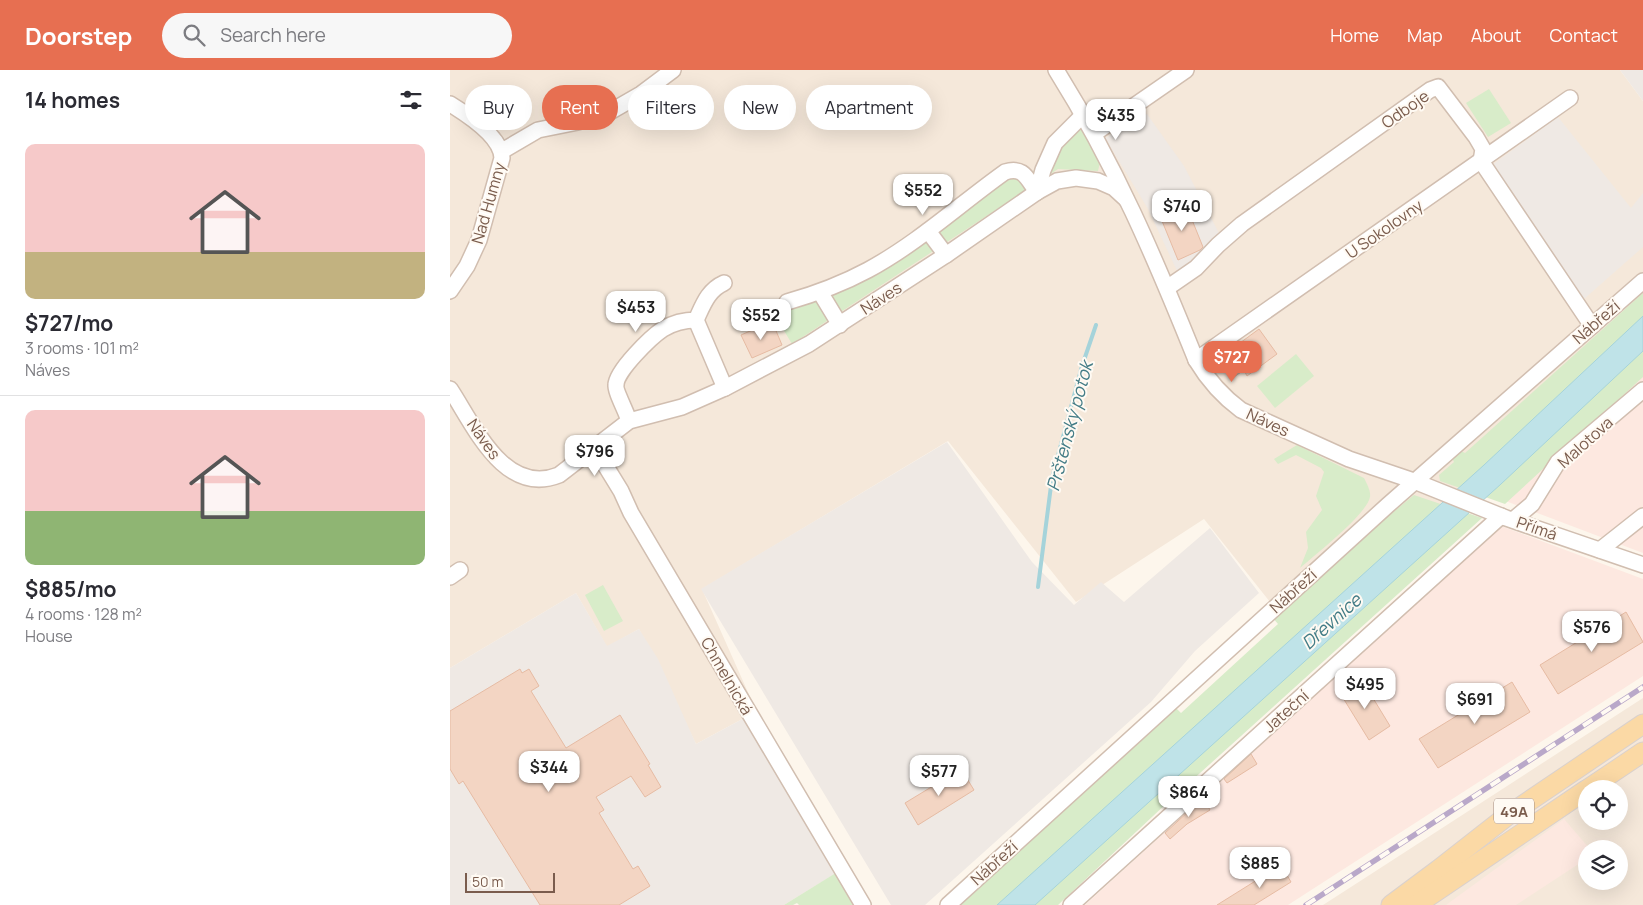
<!DOCTYPE html>
<meta charset="utf-8">
<style>
:root{--surface:#fff;--page:#f7f7f7;--text:#2b2b33;--muted:#7c7c81;--line:#e1e1e2;--accent:#e76f51}
body{margin:0;font-family:Manrope,sans-serif;background:var(--page);color:var(--text);height:100vh;display:flex;flex-direction:column;font-size:19px;white-space:nowrap}
*{box-sizing:border-box;margin:0}
p{font-size:16px;color:var(--muted)}
.icon{flex:none;width:28px;height:28px;fill:none;stroke:currentColor;stroke-width:2;stroke-linecap:round;stroke-linejoin:round}
.map{position:relative;flex:1;overflow:hidden}
.details{display:flex;flex-direction:column;background:var(--surface);width:450px}
.details>*{flex:none}
.banner{position:absolute;left:15px;top:15px;width:475px;height:45px;display:flex;gap:10px}
.buttons{position:absolute;left:1128px;top:710px;display:grid;gap:10px}
.buttons a{display:grid;place-items:center;width:50px;height:50px;border-radius:50%;background:var(--surface);box-shadow:0 5px 20px #0002;font-size:25px}
.scale{position:absolute;left:15px;bottom:12px;width:90px;box-sizing:border-box;padding-left:5px;border:2px solid #7a5c4d;border-top:0;font-size:14px;line-height:18px;white-space:nowrap;color:#7a5c4d;-webkit-text-stroke:4px #fffaf3;paint-order:stroke}
.price{position:absolute;translate:-50% -42px;padding:0 11px;border-radius:10px;background:#fff;color:#222;font-size:16px;line-height:32px;filter:drop-shadow(0 1px 2px #0008)}
.price::after{content:'';position:absolute;left:50%;top:30px;width:15px;height:11px;margin-left:-8px;background:inherit;clip-path:polygon(0 0,100% 0,50% 100%)}
.price.current{background:var(--accent);color:#fff}
ul{padding:0;list-style:none}
li{display:grid;align-content:center;gap:10px;height:265px;padding:0 25px}
li+li{border-top:1px solid var(--line)}
li span{display:grid;place-items:center;height:155px;border-radius:10px;color:#555}
li>.icon{margin-inline-start:auto}
span .icon{width:90px;height:90px;fill:#fffc;stroke-width:1}
li b{font-size:21px}
h2{display:flex;justify-content:space-between;align-items:center;height:60px;padding:0 25px;font-size:21px}
.pill{padding:0 18px;border-radius:22px;background:var(--surface);box-shadow:0 5px 20px #0002;font-size:18px;line-height:45px}
.pill.current{background:var(--accent);color:#fff}
header{display:flex;align-items:center;gap:30px;box-sizing:border-box;height:70px;padding:0 25px;background:var(--accent);color:#fff}
header strong{font-size:24px}
nav{display:flex;gap:28px;margin-inline-start:auto;font-size:18px}
.search{width:350px;height:45px;background:var(--page);display:flex;align-items:center;gap:12px;box-sizing:border-box;padding:0 18px;border-radius:28px;color:var(--muted);font-size:19px}
main{display:flex;flex:1;min-height:0}
.map>svg:first-child{display:block}
</style>
<header>
<strong>Doorstep</strong>
<div class="search"><svg class="icon" aria-label="search" viewBox="0 0 24 24"><circle cx="10" cy="10" r="6"/><path d="M15 15l6 6"/></svg>Search here</div>
<nav><a>Home</a><a>Map</a><a>About</a><a>Contact</a></nav>
</header>
<main>
<section class="details">
<h2>14 homes<svg class="icon" aria-label="filters" viewBox="0 0 24 24"><path d="M4 7h16M4 17h16"/><circle cx="9" cy="7" r="2"/><circle cx="15" cy="17" r="2"/></svg></h2>
<ul>
<li><span style="background:linear-gradient(#f6c9c9 70%,#c2b280 0)"><svg class="icon" aria-label="home" viewBox="0 0 24 24"><path d="M3 11l9-7 9 7M6 9v11h12V9"/></svg></span><div><b>$727/mo</b><p>3 rooms · 101 m²</p><p>Náves</p></div></li>
<li><span style="background:linear-gradient(#f6c9c9 65%,#8fb573 0)"><svg class="icon" aria-label="home" viewBox="0 0 24 24"><path d="M3 11l9-7 9 7M6 9v11h12V9"/></svg></span><div><b>$885/mo</b><p>4 rooms · 128 m²</p><p>House</p></div></li>
</ul>
</section>
<div class="map">
<svg width="1193" height="835" viewBox="0 0 1193 835">
<rect width="100%" height="100%" fill="#fdf6ec"/>
<g fill="#f5e8da" fill-rule="evenodd">
<path d="M 0,0 L 1170,0 L 1193,31 L 1193,242 L 851,571 L 754,449 L 626,532 L 498,371 L 252,519 L 305,638 L 298,646 L 246,674 L 189,559 L 157,577 L 126,523 L 0,598 Z"/>
<path d="M 1193,628 L 1193,835 L 873,835 L 918,806 ZM 1136,719 L 1169,719 L 1169,751 L 1136,751 ZM 1136,779 L 1169,779 L 1169,811 L 1136,811 Z"/>
</g>
<g fill="#fde8e0">
<path d="M 1193,305 L 1193,483 L 1053,430 Z"/>
<path d="M 1051,456 L 1193,509 L 1193,606 L 838,835 L 635,835 Z"/>
<path d="M 1114,749 L 1140,779 L 1136,779 L 1136,788 L 1130,793 L 1066,835 L 996,835 Z"/>
</g>
<g fill="#efe9e4">
<path d="M 1170,0 L 1193,0 L 1193,31 Z"/>
<path d="M 697,44 L 734,96 L 770,165 L 728,203 L 698,139 L 655,68 Z"/>
<path d="M 1108,47 L 1181,138 L 1193,123 L 1193,177 L 1134,229 L 1042,95 Z"/>
<path d="M 497,372 L 582,492 L 624,535 L 651,512 L 674,532 L 760,458 L 809,523 L 745,581 L 701,632 L 475,835 L 441,835 L 251,519 Z"/>
<path d="M 126,523 L 157,576 L 189,559 L 208,589 L 246,674 L 298,646 L 388,802 L 334,835 L 0,835 L 0,598 Z"/>
</g>
<g fill="#d8ecc9">
<path d="M 1039,19 L 1061,53 L 1038,67 L 1016,33 Z"/>
<path d="M 629,59 L 638,61 L 651,88 L 648,101 L 608,99 L 342,274 L 330,254 L 337,232 L 419,199 L 553,103 L 571,111 L 611,78 L 621,62 Z"/>
<path d="M 1193,223 L 1193,307 L 1055,434 L 990,411 L 989,405 L 1004,392 L 1002,388 L 1011,381 L 1015,383 Z"/>
<path d="M 846,284 L 864,306 L 825,338 L 807,316 Z"/>
<path d="M 847,375 L 914,408 C 917,414 921,421 920,427 C 917,444 865,485 850,498 L 858,478 L 856,462 L 872,440 L 866,426 L 874,402 L 871,398 L 846,385 L 828,394 L 824,389 Z"/>
<path d="M 964,425 L 1032,448 L 718,732 L 608,835 L 506,835 L 725,637 L 731,643 L 828,554 L 822,547 L 938,441 L 941,444 Z"/>
<path d="M 153,515 L 173,551 L 154,561 L 135,525 Z"/>
<path d="M 389,801 L 408,835 L 349,835 L 347,833 L 343,835 L 334,835 Z"/>
</g>
<path fill="#bfe3e8" stroke="#a5d3da" d="M 1193,246 L 1193,281 L 1051,414 L 585,835 L 547,835 L 1034,395 Z"/>
<g fill="none" stroke-linecap="round" stroke-linejoin="round">
<path stroke="#a5d3da" stroke-width="4" d="M 588,517 L 602,408 L 632,296 L 646,255"/>
</g>
<g fill="#f3d5c3" stroke="#e6bba3">
<path d="M 736,135 L 753,177 L 750,180 L 728,190 L 710,146 Z"/>
<path d="M 324,256 L 332,275 L 302,288 L 291,265 L 307,258 L 310,263 Z"/>
<path d="M 809,259 L 827,284 L 797,306 L 794,300 L 784,307 L 768,286 L 778,279 L 779,281 Z"/>
<path d="M 1176,542 L 1193,572 L 1108,624 L 1090,595 Z"/>
<path d="M 70,599 L 72,603 L 79,599 L 89,616 L 81,621 L 116,678 L 170,645 L 200,694 L 198,695 L 211,717 L 195,727 L 181,706 L 146,727 L 154,740 L 149,743 L 183,799 L 188,796 L 200,816 L 169,835 L 90,835 L 13,711 L 9,714 L 0,699 L 0,641 Z"/>
<path d="M 912,610 L 940,656 L 919,670 L 890,623 Z"/>
<path d="M 1062,612 L 1080,642 L 988,698 L 969,669 Z"/>
<path d="M 801,684 L 807,694 L 777,713 L 774,709 Z"/>
<path d="M 511,699 L 524,720 L 468,755 L 455,733 Z"/>
<path d="M 753,728 L 760,740 L 737,754 L 720,769 L 715,763 Z"/>
<path d="M 831,795 L 841,812 L 804,835 L 767,835 Z"/>
</g>
<g fill="none" stroke-linecap="round" stroke-linejoin="round">
<g stroke="#d1beb0" stroke-width="18">
<g id="minor">
<path d="M 606,0 C 665,94 705,188 746,290 C 758,310 772,326 791,340 L 899,389 L 964,411 L 1056,448 L 1193,495"/>
<path d="M 0,34 C 18,45 51,67 52,88 L 29,170 L 17,196 L 0,221"/>
<path d="M 645,63 L 736,0"/>
<path d="M 52,81 L 88,60 L 128,52 L 158,43 L 191,24 L 223,0"/>
<path d="M 587,122 L 593,100 L 605,73 L 634,44"/>
<path d="M 478,161 L 496,185"/>
<path d="M 717,218 L 746,198 L 768,175 L 792,154 L 980,20 L 988,17 L 1026,67 L 1033,79 L 1031,91 L 1142,256"/>
<path d="M 370,222 L 390,255"/>
<path d="M 337,232 C 365,224 392,214 418,200 C 468,173 510,134 555,102 C 574,96 577,109 587,122"/>
<path d="M 246,250 L 275,318"/>
<path d="M 746,290 L 1120,28"/>
<path d="M 0,319 C 24,355 54,427 109,405 L 179,351 L 232,337 L 275,318 L 359,274 L 496,185 L 587,122 L 607,111 L 626,108 L 648,111 L 664,118 L 676,129"/>
<path d="M 179,351 C 177,343 165,321 166,315 C 166,301 201,267 213,259 C 223,253 234,250 246,250 C 253,235 258,220 274,213"/>
<path d="M 144,377 L 171,421 L 181,443 L 413,835"/>
<path d="M 1063,450 L 1082,434 L 1108,392 L 1193,320"/>
<path d="M 1150,480 L 1193,446"/>
<path d="M 0,507 L 10,500"/>
<path d="M 498,835 L 938,435 L 1193,211"/>
<path d="M 621,835 L 1051,446"/>
</g>
</g>
<g stroke="#dad1cd" stroke-width="21">
<g id="major">
<path d="M 1138,719 L 1193,682"/>
<path d="M 941,835 L 988,800 L 1057,746 L 1193,654"/>
<path d="M 966,835 L 1136,720"/>
</g>
</g>
<use href="#minor" stroke="#fff" stroke-width="15"/>
<use href="#major" stroke="#fbd9a5" stroke-width="19"/>
<g stroke="#b9a8c9" stroke-width="5.5">
<path id="rail" d="M 856,835 L 1193,617"/>
</g>
<use href="#rail" stroke="#fffaf3" stroke-width="4" stroke-dasharray="11" stroke-linecap="butt"/>
</g>
<g text-anchor="middle" dominant-baseline="central" stroke-width="4" stroke-linejoin="round" paint-order="stroke">
<rect fill="#fffaf3" stroke="#a28b7f" stroke-width="1" x="1044" y="728.5" width="40" height="25" rx="4"/>
<g font-size="15" font-weight="bold" fill="#7a5c4d">
<text x="1064" y="741">49A</text>
</g>
<g font-size="16" fill="#7a5c4d" stroke="#fffaf3">
<text transform="translate(955 39) rotate(-35)">Odboje</text>
<text transform="translate(38 133) rotate(-74)">Nad Humny</text>
<text transform="translate(934 159) rotate(-35)">U Sokolovny</text>
<text transform="translate(431 228) rotate(-33)">Náves</text>
<text transform="translate(1146 252) rotate(-41)">Nábřeží</text>
<text transform="translate(818 352) rotate(25)">Náves</text>
<text transform="translate(34 369) rotate(55)">Náves</text>
<text transform="translate(1135 372) rotate(-42)">Malotova</text>
<text transform="translate(1087 458) rotate(19)">Přímá</text>
<text transform="translate(843 521) rotate(-42)">Nábřeží</text>
<text transform="translate(277 606) rotate(60)">Chmelnická</text>
<text transform="translate(836 641) rotate(-42)">Jateční</text>
<text transform="translate(544 793) rotate(-42)">Nábřeží</text>
</g>
<g font-size="18" font-style="italic" fill="#437c86" stroke="#fffaf3">
<text transform="translate(619 356) rotate(-75)">Prštenský potok</text>
<text transform="translate(881 551) rotate(-42)">Dřevnice</text>
</g>
</g>
</svg>
<div class="buttons">
<a><svg class="icon" aria-label="locate" viewBox="0 0 24 24"><circle cx="12" cy="12" r="6"/><path d="M12 2v4M12 18v4M2 12h4M18 12h4"/></svg></a>
<a><svg class="icon" aria-label="layers" viewBox="0 0 24 24"><path d="M12 4l9 5-9 5-9-5zM3 14l9 5 9-5"/></svg></a>
</div>
<div class="scale">50 m</div>
<b class="price" style="left:666px;top:71px">$435</b>
<b class="price" style="left:473px;top:146px">$552</b>
<b class="price" style="left:732px;top:162px">$740</b>
<b class="price" style="left:186px;top:263px">$453</b>
<b class="price" style="left:311px;top:271px">$552</b>
<b class="price current" style="left:782px;top:313px">$727</b>
<b class="price" style="left:145px;top:407px">$796</b>
<b class="price" style="left:1142px;top:583px">$576</b>
<b class="price" style="left:915px;top:640px">$495</b>
<b class="price" style="left:1025px;top:655px">$691</b>
<b class="price" style="left:99px;top:723px">$344</b>
<b class="price" style="left:489px;top:727px">$577</b>
<b class="price" style="left:739px;top:748px">$864</b>
<b class="price" style="left:810px;top:819px">$885</b>
<div class="banner">
<a class="pill">Buy</a>
<a class="pill current">Rent</a>
<a class="pill">Filters</a>
<a class="pill">New</a>
<a class="pill">Apartment</a>
</div>
</div>
</main>
